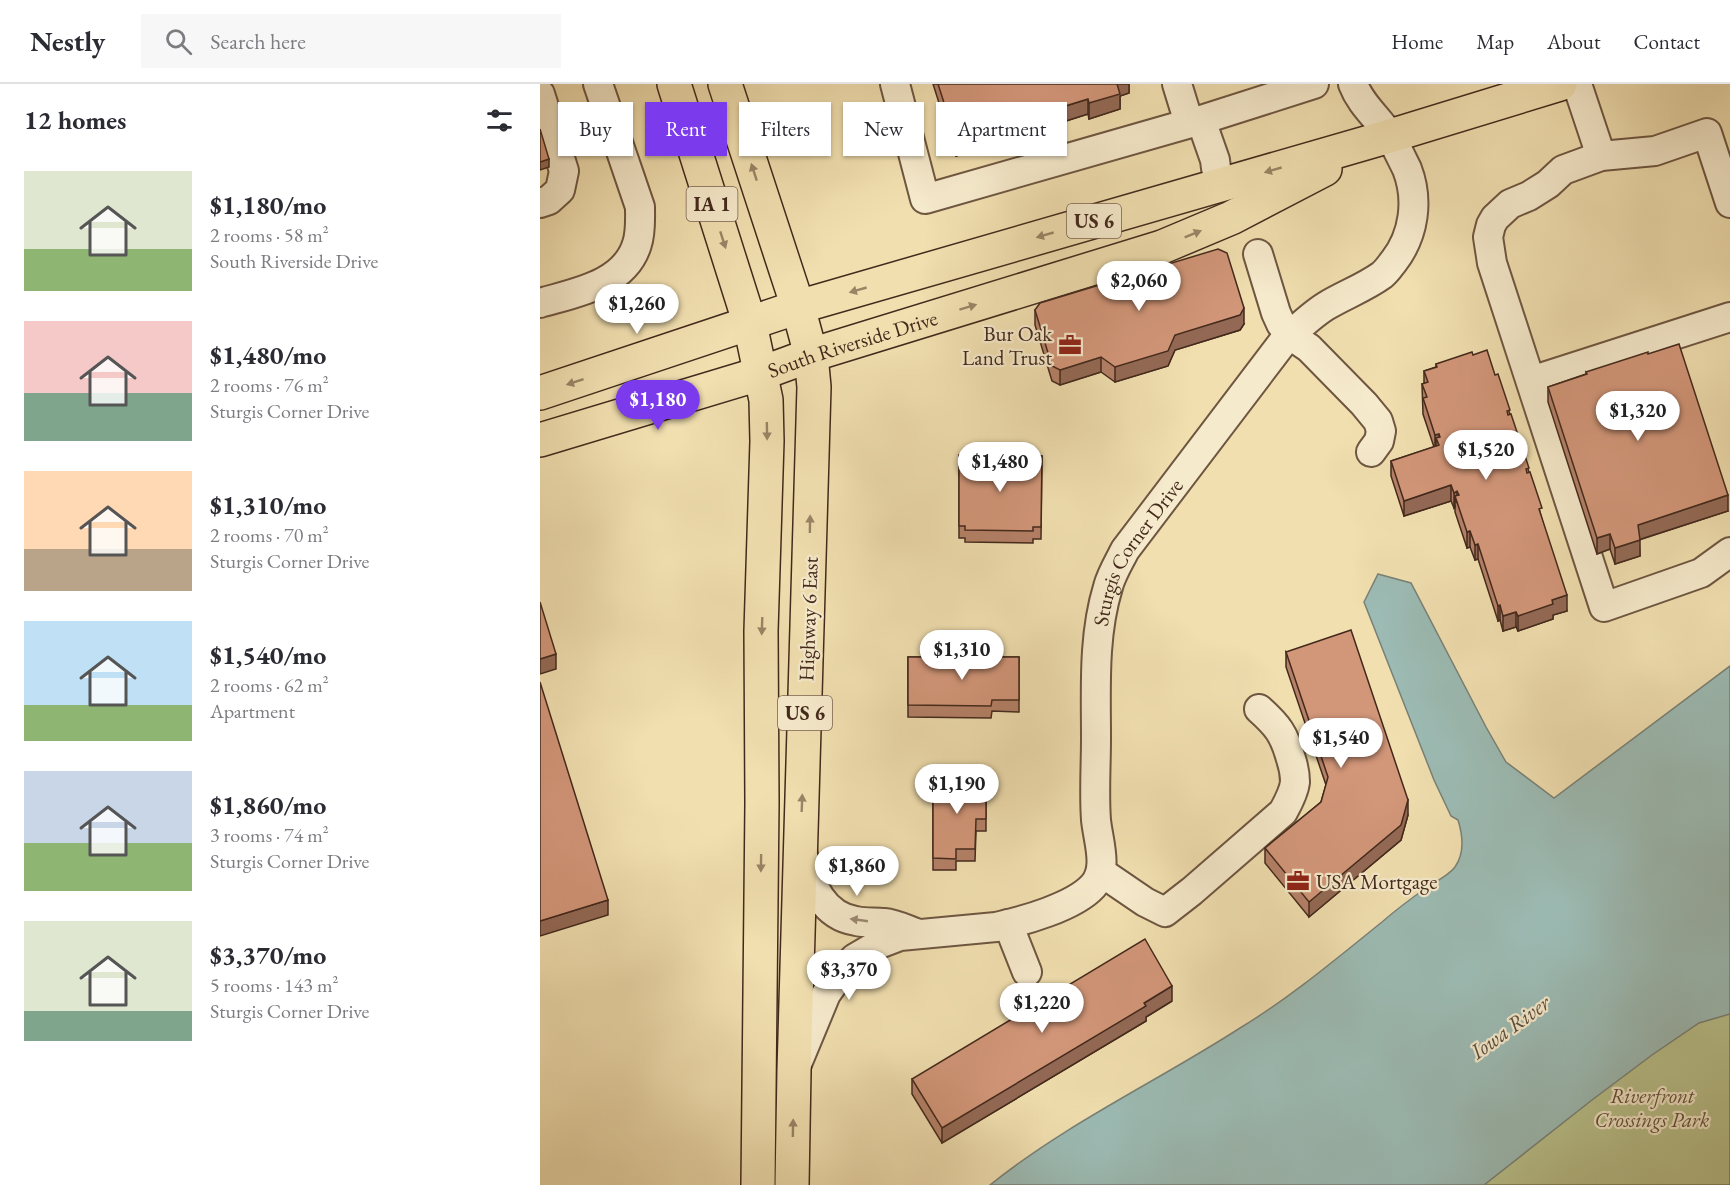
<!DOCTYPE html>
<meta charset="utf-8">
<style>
:root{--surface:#fff;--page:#f7f7f7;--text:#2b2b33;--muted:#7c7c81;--line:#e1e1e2;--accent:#7c3aed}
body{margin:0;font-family:"EB Garamond",serif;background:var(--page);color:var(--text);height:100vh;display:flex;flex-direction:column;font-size:22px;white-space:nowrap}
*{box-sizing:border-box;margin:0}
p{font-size:20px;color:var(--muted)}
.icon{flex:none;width:33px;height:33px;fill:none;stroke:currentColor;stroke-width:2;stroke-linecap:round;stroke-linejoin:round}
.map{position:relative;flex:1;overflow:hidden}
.side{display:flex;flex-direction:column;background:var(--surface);width:540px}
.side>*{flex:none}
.top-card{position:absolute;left:18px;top:18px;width:570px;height:54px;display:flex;gap:12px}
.price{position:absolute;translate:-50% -51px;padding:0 14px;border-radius:21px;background:#fff;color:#222;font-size:20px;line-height:39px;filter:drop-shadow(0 2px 3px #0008)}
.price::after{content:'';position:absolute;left:50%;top:36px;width:18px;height:14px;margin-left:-9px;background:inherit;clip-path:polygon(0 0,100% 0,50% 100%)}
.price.active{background:var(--accent);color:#fff}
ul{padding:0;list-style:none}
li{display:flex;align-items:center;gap:18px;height:150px;padding:0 24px}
li span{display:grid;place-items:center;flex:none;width:168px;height:120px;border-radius:0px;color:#555}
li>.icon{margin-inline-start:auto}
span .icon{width:72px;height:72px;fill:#fffc;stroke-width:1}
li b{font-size:26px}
h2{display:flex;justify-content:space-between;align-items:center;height:72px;padding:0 24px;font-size:26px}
.pill{padding:0 21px;border-radius:0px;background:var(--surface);box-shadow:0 2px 4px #0004;font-size:21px;line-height:54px}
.pill.active{background:var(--accent);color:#fff}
header{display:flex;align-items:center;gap:36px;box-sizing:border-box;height:84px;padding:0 30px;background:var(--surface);border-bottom:2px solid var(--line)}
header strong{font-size:28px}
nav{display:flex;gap:33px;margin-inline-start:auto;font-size:21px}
.search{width:420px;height:54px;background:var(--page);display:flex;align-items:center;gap:15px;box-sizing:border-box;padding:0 21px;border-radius:0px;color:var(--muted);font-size:22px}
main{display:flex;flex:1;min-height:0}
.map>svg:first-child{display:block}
</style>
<header>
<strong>Nestly</strong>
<div class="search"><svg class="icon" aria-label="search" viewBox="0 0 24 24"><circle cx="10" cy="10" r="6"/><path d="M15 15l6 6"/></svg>Search here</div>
<nav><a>Home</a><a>Map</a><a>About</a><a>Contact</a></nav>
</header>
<main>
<section class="side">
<h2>12 homes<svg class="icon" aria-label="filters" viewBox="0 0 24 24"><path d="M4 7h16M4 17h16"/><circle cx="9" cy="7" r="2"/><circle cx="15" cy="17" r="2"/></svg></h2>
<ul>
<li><span style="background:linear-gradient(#dfe7d0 65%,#8fb573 0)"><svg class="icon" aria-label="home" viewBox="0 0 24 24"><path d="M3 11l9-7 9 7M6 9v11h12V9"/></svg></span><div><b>$1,180/mo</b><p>2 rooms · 58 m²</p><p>South Riverside Drive</p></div></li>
<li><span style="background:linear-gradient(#f6c9c9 60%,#7fa58c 0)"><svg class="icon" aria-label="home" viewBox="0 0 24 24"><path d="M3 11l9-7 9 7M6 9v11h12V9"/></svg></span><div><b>$1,480/mo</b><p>2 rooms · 76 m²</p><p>Sturgis Corner Drive</p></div></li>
<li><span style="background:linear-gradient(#ffd9b3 65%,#b9a48a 0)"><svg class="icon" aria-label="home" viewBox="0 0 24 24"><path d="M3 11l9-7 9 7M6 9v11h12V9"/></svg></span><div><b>$1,310/mo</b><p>2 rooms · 70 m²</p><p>Sturgis Corner Drive</p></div></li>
<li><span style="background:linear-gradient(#bfe0f5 70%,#8fb573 0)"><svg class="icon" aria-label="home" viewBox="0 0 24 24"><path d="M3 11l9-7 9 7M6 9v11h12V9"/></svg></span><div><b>$1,540/mo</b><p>2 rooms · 62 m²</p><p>Apartment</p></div></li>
<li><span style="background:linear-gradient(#c9d6e8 60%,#8fb573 0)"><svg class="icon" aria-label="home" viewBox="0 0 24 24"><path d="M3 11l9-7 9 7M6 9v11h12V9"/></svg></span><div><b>$1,860/mo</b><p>3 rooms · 74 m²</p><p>Sturgis Corner Drive</p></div></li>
<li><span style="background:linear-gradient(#dfe7d0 75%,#7fa58c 0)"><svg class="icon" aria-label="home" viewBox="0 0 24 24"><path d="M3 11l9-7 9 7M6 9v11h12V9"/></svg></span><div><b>$3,370/mo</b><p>5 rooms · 143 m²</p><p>Sturgis Corner Drive</p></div></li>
</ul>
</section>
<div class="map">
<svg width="1190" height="1101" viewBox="0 0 1190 1101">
<rect width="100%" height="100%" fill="#f1dfb0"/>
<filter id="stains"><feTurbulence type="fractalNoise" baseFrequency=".00333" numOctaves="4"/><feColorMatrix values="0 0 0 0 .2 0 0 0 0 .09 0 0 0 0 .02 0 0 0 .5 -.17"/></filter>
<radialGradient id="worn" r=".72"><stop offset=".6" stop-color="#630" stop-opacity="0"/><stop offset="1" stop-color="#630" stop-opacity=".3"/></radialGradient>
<path fill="#b9c28c" stroke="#7e7654" stroke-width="1.5" d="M 1190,896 L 1190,1101 L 886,1101 Z"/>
<path fill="#9cbbb4" stroke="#788177" stroke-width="1.5" d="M 838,490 L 871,499 L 946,643 L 966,678 L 1014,714 L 1190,582 L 1190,930 L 1159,939 L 1112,971 L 1052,1016 L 944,1101 L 450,1101 C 527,1039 618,997 700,944 C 751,913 796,875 842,838 C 857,825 873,813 889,802 C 897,797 909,791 915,783 C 925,769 923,752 918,736 L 911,732 L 894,696 L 824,518 Z"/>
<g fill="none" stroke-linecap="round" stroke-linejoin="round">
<g stroke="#6e5641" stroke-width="32">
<g id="minor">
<path d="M 355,0 L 385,115 L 661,36 L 774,0"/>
<path d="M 637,0 L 649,39"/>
<path d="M 1037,0 L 1061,72"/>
<path d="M 0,10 L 24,87 L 20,106 L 9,116 L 0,119"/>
<path d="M 661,36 L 675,76 L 676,84 L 681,100"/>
<path d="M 1190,119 L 1167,49 L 1115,67 L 1061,72 L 1023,86 L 1008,100 L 989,112 L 970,120 L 955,134 L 951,141 L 948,153 L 952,179 L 1064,523 L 1161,489 L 1190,468"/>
<path d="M 718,170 L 736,229 L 741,240 L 750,251 L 769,264 L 824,320 L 838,337 L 841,347 L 839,357 L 831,368"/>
<path d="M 0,219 C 34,209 85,201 97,160 C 101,148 100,135 100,123 L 58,0"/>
<path d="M 991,297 L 1190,233"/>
<path d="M 263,772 C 271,801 283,832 316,837 C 325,839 335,838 344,839 C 355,840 365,845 376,849"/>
<path d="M 561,788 L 605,818 L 625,828 L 652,807 L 743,728 C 748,719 754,708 755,698 C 755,691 753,681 751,675 C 744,650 738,642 719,625"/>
<path d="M 468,840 L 487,888"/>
<path id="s1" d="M 257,980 L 286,910 L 303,886 L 315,874 L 339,860 L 360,852 L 456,843 C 483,837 534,823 553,802 C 569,785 558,757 556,736 C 554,709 556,681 556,654 C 556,604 553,552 568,503 C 571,491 579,478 585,466 L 743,258 C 757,245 770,232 786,222 C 804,211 824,204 842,191 C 847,187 850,182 854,177 C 874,151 879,116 867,85 C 862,75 856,62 850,52 C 838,34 821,21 813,0"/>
</g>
</g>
<g stroke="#43291c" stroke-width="36">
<g id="major">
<path d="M 134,0 L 210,240 L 226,316 L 227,357 L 221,547 L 222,719 L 218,1101"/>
<path d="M 185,0 L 258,223 L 271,271 L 274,303 L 254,987 L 252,1101"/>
<path d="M 0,309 L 258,223 L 850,52 L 1020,0"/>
<path id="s2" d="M 0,356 L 222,289 L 271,271 L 622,163 L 691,134 L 785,85"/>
</g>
</g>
<use href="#minor" stroke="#f6eacc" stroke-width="28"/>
<use href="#major" stroke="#f1dfb0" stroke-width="33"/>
</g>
<g fill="#b58168" stroke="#43291c" stroke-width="1.5">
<path d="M 393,0 L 589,0 L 589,9 L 580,12 L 580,25 L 549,35 L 548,30 L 416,72 Z"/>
<path d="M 495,226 L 704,240 L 700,246 L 635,266 L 628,282 L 575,298 L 561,288 L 520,301 L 512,297 L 495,241 Z"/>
<path d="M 933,271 L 955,291 L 970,330 L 989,388 L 1027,527 L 1013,531 L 1013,535 L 978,547 L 976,543 L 963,547 L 960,536 L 958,537 L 938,475 L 935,476 L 930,463 L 927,464 L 915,428 L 915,423 L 914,424 L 911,417 L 864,432 L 851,392 L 851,377 L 894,363 L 883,330 L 882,300 L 884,300 L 884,287 L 896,283 L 896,280 Z"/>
<path d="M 1046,288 L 1188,427 L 1099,456 L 1100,472 L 1075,480 L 1070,465 L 1057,470 L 1008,318 L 1008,303 L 1046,290 Z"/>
<path d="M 419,371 L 502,372 L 501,455 L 493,455 L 493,459 L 425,458 L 425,454 L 419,454 Z"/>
<path d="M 746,568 L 868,731 L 861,756 L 769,833 L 725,779 L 725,764 L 781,718 L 786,701 L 746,583 Z"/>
<path d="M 368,573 L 479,573 L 479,628 L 452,627 L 451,634 L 368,633 Z"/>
<path d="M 393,695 L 446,695 L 446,747 L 436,747 L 435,777 L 416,777 L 416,786 L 393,786 Z"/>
<path d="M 632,917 L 606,933 L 606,937 L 402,1059 L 372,1010 L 372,995 Z"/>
</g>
<g fill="#936955" stroke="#43291c" stroke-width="1.5">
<path d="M 576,0 L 589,0 L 589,9 L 580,12 L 580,25 L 549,35 L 549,19 Z"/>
<path d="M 548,15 L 548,30 L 416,72 L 416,56 Z"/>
<path d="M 9,75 L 9,83 L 0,86 L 0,78 Z"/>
<path d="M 704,224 L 704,240 L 700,246 L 635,266 L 628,282 L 575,298 L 575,283 L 635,251 Z"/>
<path d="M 561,273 L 561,288 L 520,301 L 520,286 Z"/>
<path d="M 899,350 L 899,361 L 896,354 L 896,365 L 895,366 L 895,351 Z"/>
<path d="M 911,401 L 911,417 L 864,432 L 864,417 Z"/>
<path d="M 917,407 L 917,419 L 915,412 L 915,423 L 914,424 L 914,409 Z"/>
<path d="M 1188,411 L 1188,427 L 1098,456 L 1098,441 Z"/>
<path d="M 930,447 L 930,463 L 927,464 L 927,448 Z"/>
<path d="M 1070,450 L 1070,465 L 1057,470 L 1057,454 Z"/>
<path d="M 1100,456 L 1100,472 L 1075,480 L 1075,464 Z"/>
<path d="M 938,460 L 938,475 L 935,476 L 935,461 Z"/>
<path d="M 1027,511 L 1027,527 L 1013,531 L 1013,535 L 978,547 L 978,532 L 1012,516 Z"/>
<path d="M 960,521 L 960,536 L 958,537 L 958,522 Z"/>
<path d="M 976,528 L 976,543 L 963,547 L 963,532 Z"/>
<path d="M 16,570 L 16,585 L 0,590 L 0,575 Z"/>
<path d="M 868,716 L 868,731 L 861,756 L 769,833 L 769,818 Z"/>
<path d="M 68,816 L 68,831 L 0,852 L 0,837 Z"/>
<path d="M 632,902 L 632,917 L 606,933 L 606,937 L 402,1059 L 402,1044 Z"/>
</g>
<g fill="#d29679" stroke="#43291c" stroke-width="1.5">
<path d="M 398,0 L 577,0 L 580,10 L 549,19 L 548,15 L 416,56 Z"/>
<path d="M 0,45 L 9,75 L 0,78 Z"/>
<path d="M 678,165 L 687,169 L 704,224 L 700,231 L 635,251 L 628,267 L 575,283 L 561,273 L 520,286 L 512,282 L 495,226 L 500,219 Z"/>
<path d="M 1139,260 L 1188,411 L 1098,441 L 1100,456 L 1075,464 L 1070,450 L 1057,454 L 1008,303 L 1047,290 L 1046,288 L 1108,268 L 1108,270 Z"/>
<path d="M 947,266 L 955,291 L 958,290 L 970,326 L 967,327 L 968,331 L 971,330 L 989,384 L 986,385 L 987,389 L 990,388 L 1002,424 L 999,425 L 1027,511 L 1012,516 L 1013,520 L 978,532 L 976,528 L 963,532 L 960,521 L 958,522 L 938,460 L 935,461 L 930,447 L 927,448 L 915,412 L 919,411 L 917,407 L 914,409 L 911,401 L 864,417 L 851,377 L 899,361 L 896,354 L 900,353 L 899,350 L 895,351 L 883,314 L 887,313 L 882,300 L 888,298 L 884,287 L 897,283 L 896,280 L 932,268 L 933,271 Z"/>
<path d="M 419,371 L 502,372 L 501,443 L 493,443 L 493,447 L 425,446 L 425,442 L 419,442 Z"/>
<path d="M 0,518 L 16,570 L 0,575 Z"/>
<path d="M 811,546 L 868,716 L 861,741 L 769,818 L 725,764 L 781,718 L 788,693 L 746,568 Z"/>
<path d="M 368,573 L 479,573 L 479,616 L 452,616 L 451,622 L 368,621 Z"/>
<path d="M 0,598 L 68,816 L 0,837 Z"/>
<path d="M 393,695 L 446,695 L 446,735 L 436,735 L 435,765 L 416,765 L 416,775 L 393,774 Z"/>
<path d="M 605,855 L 632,902 L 604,919 L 606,922 L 402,1044 L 372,995 Z"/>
</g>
<defs><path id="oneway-solid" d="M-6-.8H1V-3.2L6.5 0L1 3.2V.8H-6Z" transform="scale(1.5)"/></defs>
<g fill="#9a8466">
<use href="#oneway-solid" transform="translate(733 86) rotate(164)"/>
<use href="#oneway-solid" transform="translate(214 88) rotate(-108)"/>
<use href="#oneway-solid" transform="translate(653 150) rotate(-22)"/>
<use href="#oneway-solid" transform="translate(505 151) rotate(164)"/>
<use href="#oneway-solid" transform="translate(183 156) rotate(72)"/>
<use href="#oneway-solid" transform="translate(318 206) rotate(164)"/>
<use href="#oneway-solid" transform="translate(428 223) rotate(-17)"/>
<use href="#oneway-solid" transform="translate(35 298) rotate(162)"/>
<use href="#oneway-solid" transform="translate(227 347) rotate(89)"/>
<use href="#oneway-solid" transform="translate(270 440) rotate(-89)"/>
<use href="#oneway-solid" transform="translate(222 542) rotate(92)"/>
<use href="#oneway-solid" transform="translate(262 719) rotate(-88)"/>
<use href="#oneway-solid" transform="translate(221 779) rotate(91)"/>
<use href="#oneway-solid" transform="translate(253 1044) rotate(-89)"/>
</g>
<use fill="#9c8a74" href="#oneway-solid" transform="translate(319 836) rotate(-172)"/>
<defs>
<g id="office-bare" transform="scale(1.8)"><path d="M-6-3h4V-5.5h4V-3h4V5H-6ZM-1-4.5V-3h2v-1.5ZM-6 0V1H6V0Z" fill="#8f2418" stroke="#f6eacc" stroke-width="2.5" paint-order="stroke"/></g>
</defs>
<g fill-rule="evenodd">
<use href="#office-bare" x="530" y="261"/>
<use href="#office-bare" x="758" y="797"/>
</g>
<g text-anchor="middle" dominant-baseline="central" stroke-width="4.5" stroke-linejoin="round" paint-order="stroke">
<g fill="#f6eacc" stroke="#796351" stroke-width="1.5">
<rect x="146.5" y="103" width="51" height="34" rx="4.5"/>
<rect x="527" y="120" width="54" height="34" rx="4.5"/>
<rect x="238" y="612" width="54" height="34" rx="4.5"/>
</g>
<g font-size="20" font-weight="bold" fill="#43291c">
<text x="172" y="120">IA 1</text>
<text x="554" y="137">US 6</text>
<text x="265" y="629">US 6</text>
</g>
<g font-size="21" fill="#43291c" stroke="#f6eacc" text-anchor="end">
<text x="512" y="249">Bur Oak<tspan x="512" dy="24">Land Trust</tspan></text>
<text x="776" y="797" text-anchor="start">USA Mortgage</text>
</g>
<g font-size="21" fill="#43291c" stroke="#f6eacc">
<text stroke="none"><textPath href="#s2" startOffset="327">South Riverside Drive</textPath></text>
<text stroke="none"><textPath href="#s1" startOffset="722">Sturgis Corner Drive</textPath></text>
<text transform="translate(268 535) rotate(-88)">Highway 6 East</text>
</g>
<g font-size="21" font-style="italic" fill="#604f38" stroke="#f6eacc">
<text x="1112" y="1011">Riverfront<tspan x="1112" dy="24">Crossings Park</tspan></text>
</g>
<g font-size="22" font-style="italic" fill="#594e42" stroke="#f6eacc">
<text transform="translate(970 943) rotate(-36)">Iowa River</text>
</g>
</g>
<rect width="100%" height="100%" filter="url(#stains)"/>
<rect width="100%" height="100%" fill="url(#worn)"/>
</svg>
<b class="price" style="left:599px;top:228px">$2,060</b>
<b class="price" style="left:97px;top:251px">$1,260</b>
<b class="price active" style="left:118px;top:347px">$1,180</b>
<b class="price" style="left:1098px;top:358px">$1,320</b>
<b class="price" style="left:946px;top:397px">$1,520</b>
<b class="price" style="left:460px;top:409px">$1,480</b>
<b class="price" style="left:422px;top:597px">$1,310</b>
<b class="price" style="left:801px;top:685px">$1,540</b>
<b class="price" style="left:417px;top:731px">$1,190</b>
<b class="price" style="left:317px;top:813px">$1,860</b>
<b class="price" style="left:309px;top:917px">$3,370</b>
<b class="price" style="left:502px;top:950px">$1,220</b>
<div class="top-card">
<a class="pill">Buy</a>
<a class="pill active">Rent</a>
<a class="pill">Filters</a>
<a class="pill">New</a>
<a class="pill">Apartment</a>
</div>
</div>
</main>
